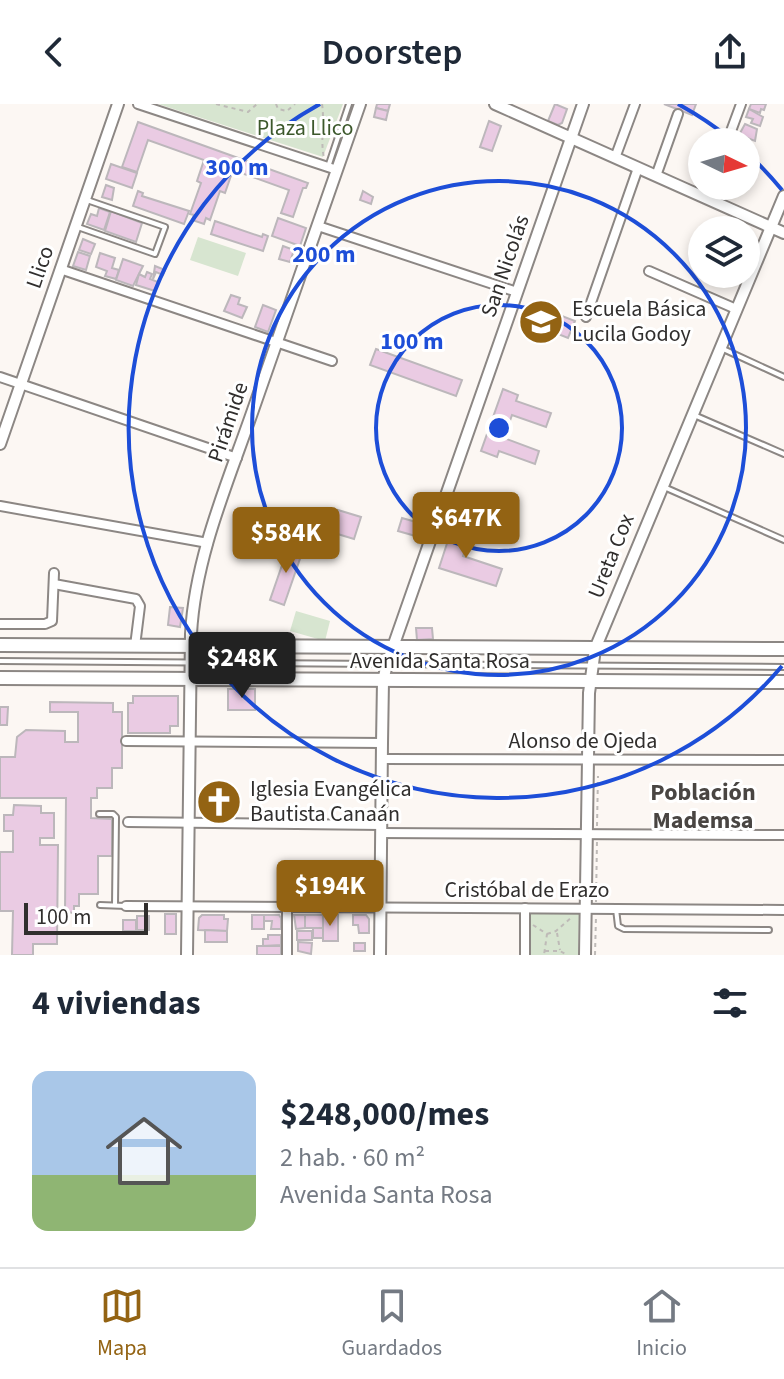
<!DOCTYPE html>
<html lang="es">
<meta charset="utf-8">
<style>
:root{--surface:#fff;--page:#f2f2f3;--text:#1f2937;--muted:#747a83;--line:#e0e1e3;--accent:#936313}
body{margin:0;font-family:"Source Sans 3",sans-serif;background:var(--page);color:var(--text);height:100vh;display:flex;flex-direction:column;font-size:30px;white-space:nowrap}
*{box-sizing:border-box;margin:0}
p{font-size:26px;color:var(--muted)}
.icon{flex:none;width:44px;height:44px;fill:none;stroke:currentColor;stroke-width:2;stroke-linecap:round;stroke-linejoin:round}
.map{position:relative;height:851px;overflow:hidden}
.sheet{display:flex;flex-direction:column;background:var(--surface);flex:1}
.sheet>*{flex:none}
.needle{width:52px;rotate:95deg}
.controls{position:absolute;left:688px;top:24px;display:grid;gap:16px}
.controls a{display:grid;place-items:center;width:72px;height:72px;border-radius:50%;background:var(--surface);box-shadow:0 4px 12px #0003;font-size:40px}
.scale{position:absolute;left:24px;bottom:20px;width:124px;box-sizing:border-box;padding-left:8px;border:4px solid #302e2d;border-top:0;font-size:22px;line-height:28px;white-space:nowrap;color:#302e2d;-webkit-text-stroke:6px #fff;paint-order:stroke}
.price{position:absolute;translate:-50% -68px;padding:0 18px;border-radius:8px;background:var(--accent);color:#fff;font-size:26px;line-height:52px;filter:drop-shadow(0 2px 4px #0008)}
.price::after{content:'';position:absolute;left:50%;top:48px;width:24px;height:18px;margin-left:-12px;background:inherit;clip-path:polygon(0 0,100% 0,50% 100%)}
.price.active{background:#222;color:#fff}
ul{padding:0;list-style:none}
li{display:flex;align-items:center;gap:24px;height:200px;padding:0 32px}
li+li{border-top:2px solid var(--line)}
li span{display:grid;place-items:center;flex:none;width:224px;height:160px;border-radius:16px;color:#555}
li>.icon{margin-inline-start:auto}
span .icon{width:96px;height:96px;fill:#fffc;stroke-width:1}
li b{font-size:34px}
h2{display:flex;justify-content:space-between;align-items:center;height:96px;padding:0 32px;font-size:34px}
header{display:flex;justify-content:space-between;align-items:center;height:104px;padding:0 32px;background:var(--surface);font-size:36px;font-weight:600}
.tab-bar{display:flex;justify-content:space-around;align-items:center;height:112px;border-top:2px solid var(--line);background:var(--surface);font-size:22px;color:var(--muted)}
.tab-bar a{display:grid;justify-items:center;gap:4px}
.tab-bar .active{color:var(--accent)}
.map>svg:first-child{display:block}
</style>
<header><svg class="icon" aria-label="back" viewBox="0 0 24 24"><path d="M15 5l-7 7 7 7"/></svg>Doorstep<svg class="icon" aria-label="share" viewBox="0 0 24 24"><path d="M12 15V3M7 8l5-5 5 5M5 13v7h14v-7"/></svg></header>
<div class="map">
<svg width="784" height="851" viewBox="0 0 784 851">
<rect width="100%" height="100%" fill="#fcf7f3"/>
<g fill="#d7e5d0">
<path d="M 158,0 L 343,0 L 323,53 Z"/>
<path d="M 198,133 L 246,149 L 238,172 L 190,156 Z"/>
<path d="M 296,507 L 330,517 L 325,537 L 290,527 Z"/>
<path d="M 528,809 L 579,809 L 578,851 L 528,851 Z"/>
</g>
<g fill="#eacbe3" stroke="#bcb7bb" stroke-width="2">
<path d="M 377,0 L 390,0 L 388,7 L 376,4 Z"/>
<path d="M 555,0 L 567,5 L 562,19 L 558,21 L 548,17 Z"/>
<path d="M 664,0 L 696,0 L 692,11 Z"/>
<path d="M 751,0 L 766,0 L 764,6 L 761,5 L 760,9 L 749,5 Z"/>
<path d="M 376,4 L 388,7 L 386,16 L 374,13 Z"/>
<path d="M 749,5 L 763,13 L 760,22 L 751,19 L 753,15 L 746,13 Z"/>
<path d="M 489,17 L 501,22 L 492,47 L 480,43 Z"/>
<path d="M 138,18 L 308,79 L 306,84 L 303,84 L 293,113 L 281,109 L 289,86 L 233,66 L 225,89 L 220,87 L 210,116 L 206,114 L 204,120 L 192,116 L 194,111 L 190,110 L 201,79 L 197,77 L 204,56 L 148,36 L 137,68 L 122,63 Z"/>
<path d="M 745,20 L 757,25 L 755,37 L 739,31 Z"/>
<path d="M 111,60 L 137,69 L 132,84 L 106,75 Z"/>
<path d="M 106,81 L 114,84 L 112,96 L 102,93 Z"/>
<path d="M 138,87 L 143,89 L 142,92 L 189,107 L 184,120 L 133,102 Z"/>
<path d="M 363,87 L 373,93 L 371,100 L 360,96 Z"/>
<path d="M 99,104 L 110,108 L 104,126 L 87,120 L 91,110 L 97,112 Z"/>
<path d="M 111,107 L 142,119 L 136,138 L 105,127 Z"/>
<path d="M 278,114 L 306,124 L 300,142 L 272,132 Z"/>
<path d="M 215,117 L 262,133 L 263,130 L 268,132 L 263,147 L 211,130 Z"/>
<path d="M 83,135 L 95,140 L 91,150 L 79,146 Z"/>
<path d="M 283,142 L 294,146 L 290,158 L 279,155 Z"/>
<path d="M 78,148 L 90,152 L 86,166 L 73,162 Z"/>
<path d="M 100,149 L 115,154 L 112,164 L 119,166 L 116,175 L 105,172 L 107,167 L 96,163 Z"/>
<path d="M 123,155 L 143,162 L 133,182 L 116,176 Z"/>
<path d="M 155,162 L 165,166 L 163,171 L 156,168 L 153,175 Z"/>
<path d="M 147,168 L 152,170 L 150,175 L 158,178 L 155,187 L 136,181 L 139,170 L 145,173 Z"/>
<path d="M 231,191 L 240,194 L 238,200 L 247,203 L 242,214 L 224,207 Z"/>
<path d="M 531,200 L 575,217 L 568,234 L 525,217 Z"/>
<path d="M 263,201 L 276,206 L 268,228 L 255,223 Z"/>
<path d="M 376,245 L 462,276 L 456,292 L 370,261 Z"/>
<path d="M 503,285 L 518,291 L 516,297 L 551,309 L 546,323 L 512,311 L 504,334 L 539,347 L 535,360 L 499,347 L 497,353 L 481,347 Z"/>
<path d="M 338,406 L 361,413 L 354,435 L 331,428 Z"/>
<path d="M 402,414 L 423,420 L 419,433 L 398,427 Z"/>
<path d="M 453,421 L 471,427 L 463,452 L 502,465 L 496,482 L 439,464 Z"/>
<path d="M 289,441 L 303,446 L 284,501 L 270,496 Z"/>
<path d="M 170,503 L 183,504 L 180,523 L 168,521 Z"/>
<path d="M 416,524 L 432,524 L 433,535 L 417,536 Z"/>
<rect x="228" y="585" width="27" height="21"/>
<path d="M 133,592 L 178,592 L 178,622 L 170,622 L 170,629 L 128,629 L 128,599 L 133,599 Z"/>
<path d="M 50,598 L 113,599 L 113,608 L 122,608 L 122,664 L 112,664 L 112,684 L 97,684 L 97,694 L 91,694 L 91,714 L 112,715 L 112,752 L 98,752 L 98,790 L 79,790 L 79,802 L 74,802 L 74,809 L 65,808 L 66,694 L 0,694 L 0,653 L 15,653 L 17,633 L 26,626 L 65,627 L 65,638 L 78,638 L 78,608 L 50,608 Z"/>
<path d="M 0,603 L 8,603 L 7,621 L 0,621 Z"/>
<path d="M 203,693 L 236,693 L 236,706 L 206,706 L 203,703 Z"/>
<path d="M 14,701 L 41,702 L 41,709 L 54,709 L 54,734 L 40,734 L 40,741 L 58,741 L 57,840 L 33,840 L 33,851 L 12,851 L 13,807 L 0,807 L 0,748 L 13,748 L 13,727 L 4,727 L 4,711 L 13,711 Z"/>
<rect x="165" y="810" width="11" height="20"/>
<path d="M 202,811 L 224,811 L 224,815 L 228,815 L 227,827 L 198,826 L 199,814 Z"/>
<rect x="252" y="811" width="12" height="14"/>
<path d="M 264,811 L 279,811 L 281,814 L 281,825 L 271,825 L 272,817 L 264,817 Z"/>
<path d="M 294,811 L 305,811 L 305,824 L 296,825 Z"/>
<rect x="305" y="811" width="18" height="13"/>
<rect x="323" y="811" width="15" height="26"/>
<path d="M 353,811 L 366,811 L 369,815 L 369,829 L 359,829 L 358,821 L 353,821 Z"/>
<rect x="137" y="812" width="12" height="14"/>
<rect x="123" y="816" width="13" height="11"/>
<rect x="313" y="824" width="10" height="10"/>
<path d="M 205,826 L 227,827 L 227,838 L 205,838 Z"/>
<rect x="297" y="827" width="15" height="9"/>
<path d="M 268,831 L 281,831 L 281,841 L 263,842 L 263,835 L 268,835 Z"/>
<path d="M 298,838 L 312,839 L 311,850 L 298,847 Z"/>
<rect x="354" y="839" width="11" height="8"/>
<rect x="257" y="842" width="24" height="9"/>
</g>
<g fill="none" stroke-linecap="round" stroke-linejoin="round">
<g stroke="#8c8784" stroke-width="8">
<g id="service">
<path d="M 328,63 L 349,0"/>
<path d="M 75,122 L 155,150 L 165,123 L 87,96"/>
<path d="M 721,244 L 784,273"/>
<path d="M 694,311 L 784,350"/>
<path d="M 664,383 L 784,436"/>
<path d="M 0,557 L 784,563"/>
<path d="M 99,710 L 113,710 L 116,713 L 115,801"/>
<path d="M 100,801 L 126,802"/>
<path d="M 616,805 L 618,822 L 624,825 L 769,826"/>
</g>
</g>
<g stroke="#8c8784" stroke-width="12">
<g id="minor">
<path d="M 138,0 L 337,66"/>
<path d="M 727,38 L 741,0"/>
<path d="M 615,54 L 635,0"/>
<path d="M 656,72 L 678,10"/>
<path d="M 705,94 L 710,82"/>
<path d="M 318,122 L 517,188"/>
<path d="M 60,165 L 332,257"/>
<path d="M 649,167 L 736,205"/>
<path d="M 586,213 L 638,64"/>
<path d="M 0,273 L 237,354"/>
<path d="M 0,402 L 208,439"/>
<path d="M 54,480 L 136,495 L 140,502 L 135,542"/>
<path d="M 0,520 L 45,520 L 52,517 L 54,469"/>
<path d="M 126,637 L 382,639"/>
<path d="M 381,655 L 784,656"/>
<path d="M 128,718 L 381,721"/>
<path d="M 381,729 L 784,731"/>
<path d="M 126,802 L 784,806"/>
<path d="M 287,851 L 287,802"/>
<path d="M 525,851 L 525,804"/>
</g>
</g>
<g stroke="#8c8784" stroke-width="14">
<g id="tertiary">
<path d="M 495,0 L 784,129"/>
<path d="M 0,340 L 118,0"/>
<path d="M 187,851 L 191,530 C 195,453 228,378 253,306 C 289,204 324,102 360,0"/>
<path d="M 380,851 L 382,639 L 383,577 L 387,560 L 583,0"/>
<path d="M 585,851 L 589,589 L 595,545 L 784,92"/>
</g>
</g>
<g stroke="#8c8784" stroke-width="16">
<g id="primary">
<path d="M 0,541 L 784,545"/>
<path d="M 0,574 L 784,578"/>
</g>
</g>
<g stroke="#bebab7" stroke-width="2" stroke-dasharray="4 4" stroke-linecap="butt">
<path d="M 216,0 L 248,8 L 257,0"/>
<path d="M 276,0 L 278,5 L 287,7 L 295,0"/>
<path d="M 322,0 C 325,19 320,35 324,54"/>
<path d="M 597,722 L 598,672"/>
<path d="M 596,798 L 597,736"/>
<path d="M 533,821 L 547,830 L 544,851"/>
<path d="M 557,829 L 560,846"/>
<path d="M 547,830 L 556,827 L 572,813"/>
<path d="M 545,847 L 560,847 L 567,851"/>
<path d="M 595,851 L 596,812"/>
</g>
<use href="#service" stroke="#fff" stroke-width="4"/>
<use href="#minor" stroke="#fff" stroke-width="8"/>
<use href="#tertiary" stroke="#fff" stroke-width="10"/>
<use href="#primary" stroke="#fff" stroke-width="12"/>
</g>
<g fill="none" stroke="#1d4ed8" stroke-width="4">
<circle cx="499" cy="324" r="123"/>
<circle cx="499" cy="324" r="247"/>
<path d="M782 562A370 370 0 1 1 320 0M678 0A370 370 0 0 1 732 36M747 49A370 370 0 0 1 782 86"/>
</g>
<defs>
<g id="school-disc" transform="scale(2.3)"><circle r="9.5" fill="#936313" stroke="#fff"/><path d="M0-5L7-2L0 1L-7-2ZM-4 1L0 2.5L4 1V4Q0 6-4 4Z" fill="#fff"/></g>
<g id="church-disc" transform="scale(2.3)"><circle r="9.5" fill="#936313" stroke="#fff"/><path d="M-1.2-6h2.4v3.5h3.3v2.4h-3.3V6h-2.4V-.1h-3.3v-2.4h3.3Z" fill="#fff"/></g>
</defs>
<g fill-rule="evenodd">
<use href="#school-disc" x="541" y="218"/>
<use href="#church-disc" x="219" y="698"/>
</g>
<g text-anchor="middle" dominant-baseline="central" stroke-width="6" stroke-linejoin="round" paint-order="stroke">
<g font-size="22" fill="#3c582b" stroke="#fff">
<text x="305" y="24">Plaza Llico</text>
</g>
<g font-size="22" fill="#302e2d" stroke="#fff">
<text transform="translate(505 162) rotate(-71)">San Nicolás</text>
<text transform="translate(40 163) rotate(-71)">Llico</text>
<text transform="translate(228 318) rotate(-71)">Pirámide</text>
<text transform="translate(611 452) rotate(-68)">Ureta Cox</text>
<text x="440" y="557">Avenida Santa Rosa</text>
<text x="583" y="637">Alonso de Ojeda</text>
<text x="527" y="786">Cristóbal de Erazo</text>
</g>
<g font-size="22" fill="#302e2d" stroke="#fff" text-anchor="start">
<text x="572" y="205">Escuela Básica<tspan x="572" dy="25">Lucila Godoy</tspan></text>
<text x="250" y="685">Iglesia Evangélica<tspan x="250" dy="25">Bautista Canaán</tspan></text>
</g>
<g font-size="24" font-weight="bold" fill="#494542" stroke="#fff">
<text x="703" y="688">Población<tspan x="703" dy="28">Mademsa</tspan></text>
</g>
</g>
<circle cx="499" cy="324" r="12" fill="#1d4ed8" stroke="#fff" stroke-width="4"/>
<g font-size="24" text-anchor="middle" font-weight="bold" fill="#1d4ed8" stroke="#fff" stroke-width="6" stroke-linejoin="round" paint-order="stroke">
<text x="237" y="71">300 m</text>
<text x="324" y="158">200 m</text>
<text x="412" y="245">100 m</text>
</g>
</svg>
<div class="controls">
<a><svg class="needle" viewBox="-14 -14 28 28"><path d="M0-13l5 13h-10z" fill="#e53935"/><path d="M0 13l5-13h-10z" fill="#747a83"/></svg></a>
<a><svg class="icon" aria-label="layers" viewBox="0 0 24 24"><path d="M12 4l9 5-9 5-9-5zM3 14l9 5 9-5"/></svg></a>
</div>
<div class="scale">100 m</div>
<b class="price" style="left:466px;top:456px">$647K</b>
<b class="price" style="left:286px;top:471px">$584K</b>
<b class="price active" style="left:242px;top:596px">$248K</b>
<b class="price" style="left:330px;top:824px">$194K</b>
</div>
<section class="sheet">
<h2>4 viviendas<svg class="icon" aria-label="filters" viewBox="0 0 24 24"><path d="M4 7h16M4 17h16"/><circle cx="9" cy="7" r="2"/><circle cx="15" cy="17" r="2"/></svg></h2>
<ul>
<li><span style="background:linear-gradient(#a9c7e8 65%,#8fb573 0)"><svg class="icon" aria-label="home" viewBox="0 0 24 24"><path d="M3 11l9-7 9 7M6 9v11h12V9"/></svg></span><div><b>$248,000/mes</b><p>2 hab. · 60 m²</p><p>Avenida Santa Rosa</p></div></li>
</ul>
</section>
<nav class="tab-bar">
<a class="active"><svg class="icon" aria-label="map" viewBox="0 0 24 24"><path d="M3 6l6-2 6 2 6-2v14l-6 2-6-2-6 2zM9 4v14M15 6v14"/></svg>Mapa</a>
<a><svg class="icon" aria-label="saved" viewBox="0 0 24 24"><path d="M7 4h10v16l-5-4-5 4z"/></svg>Guardados</a>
<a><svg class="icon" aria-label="home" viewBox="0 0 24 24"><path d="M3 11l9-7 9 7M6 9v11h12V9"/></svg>Inicio</a>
</nav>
